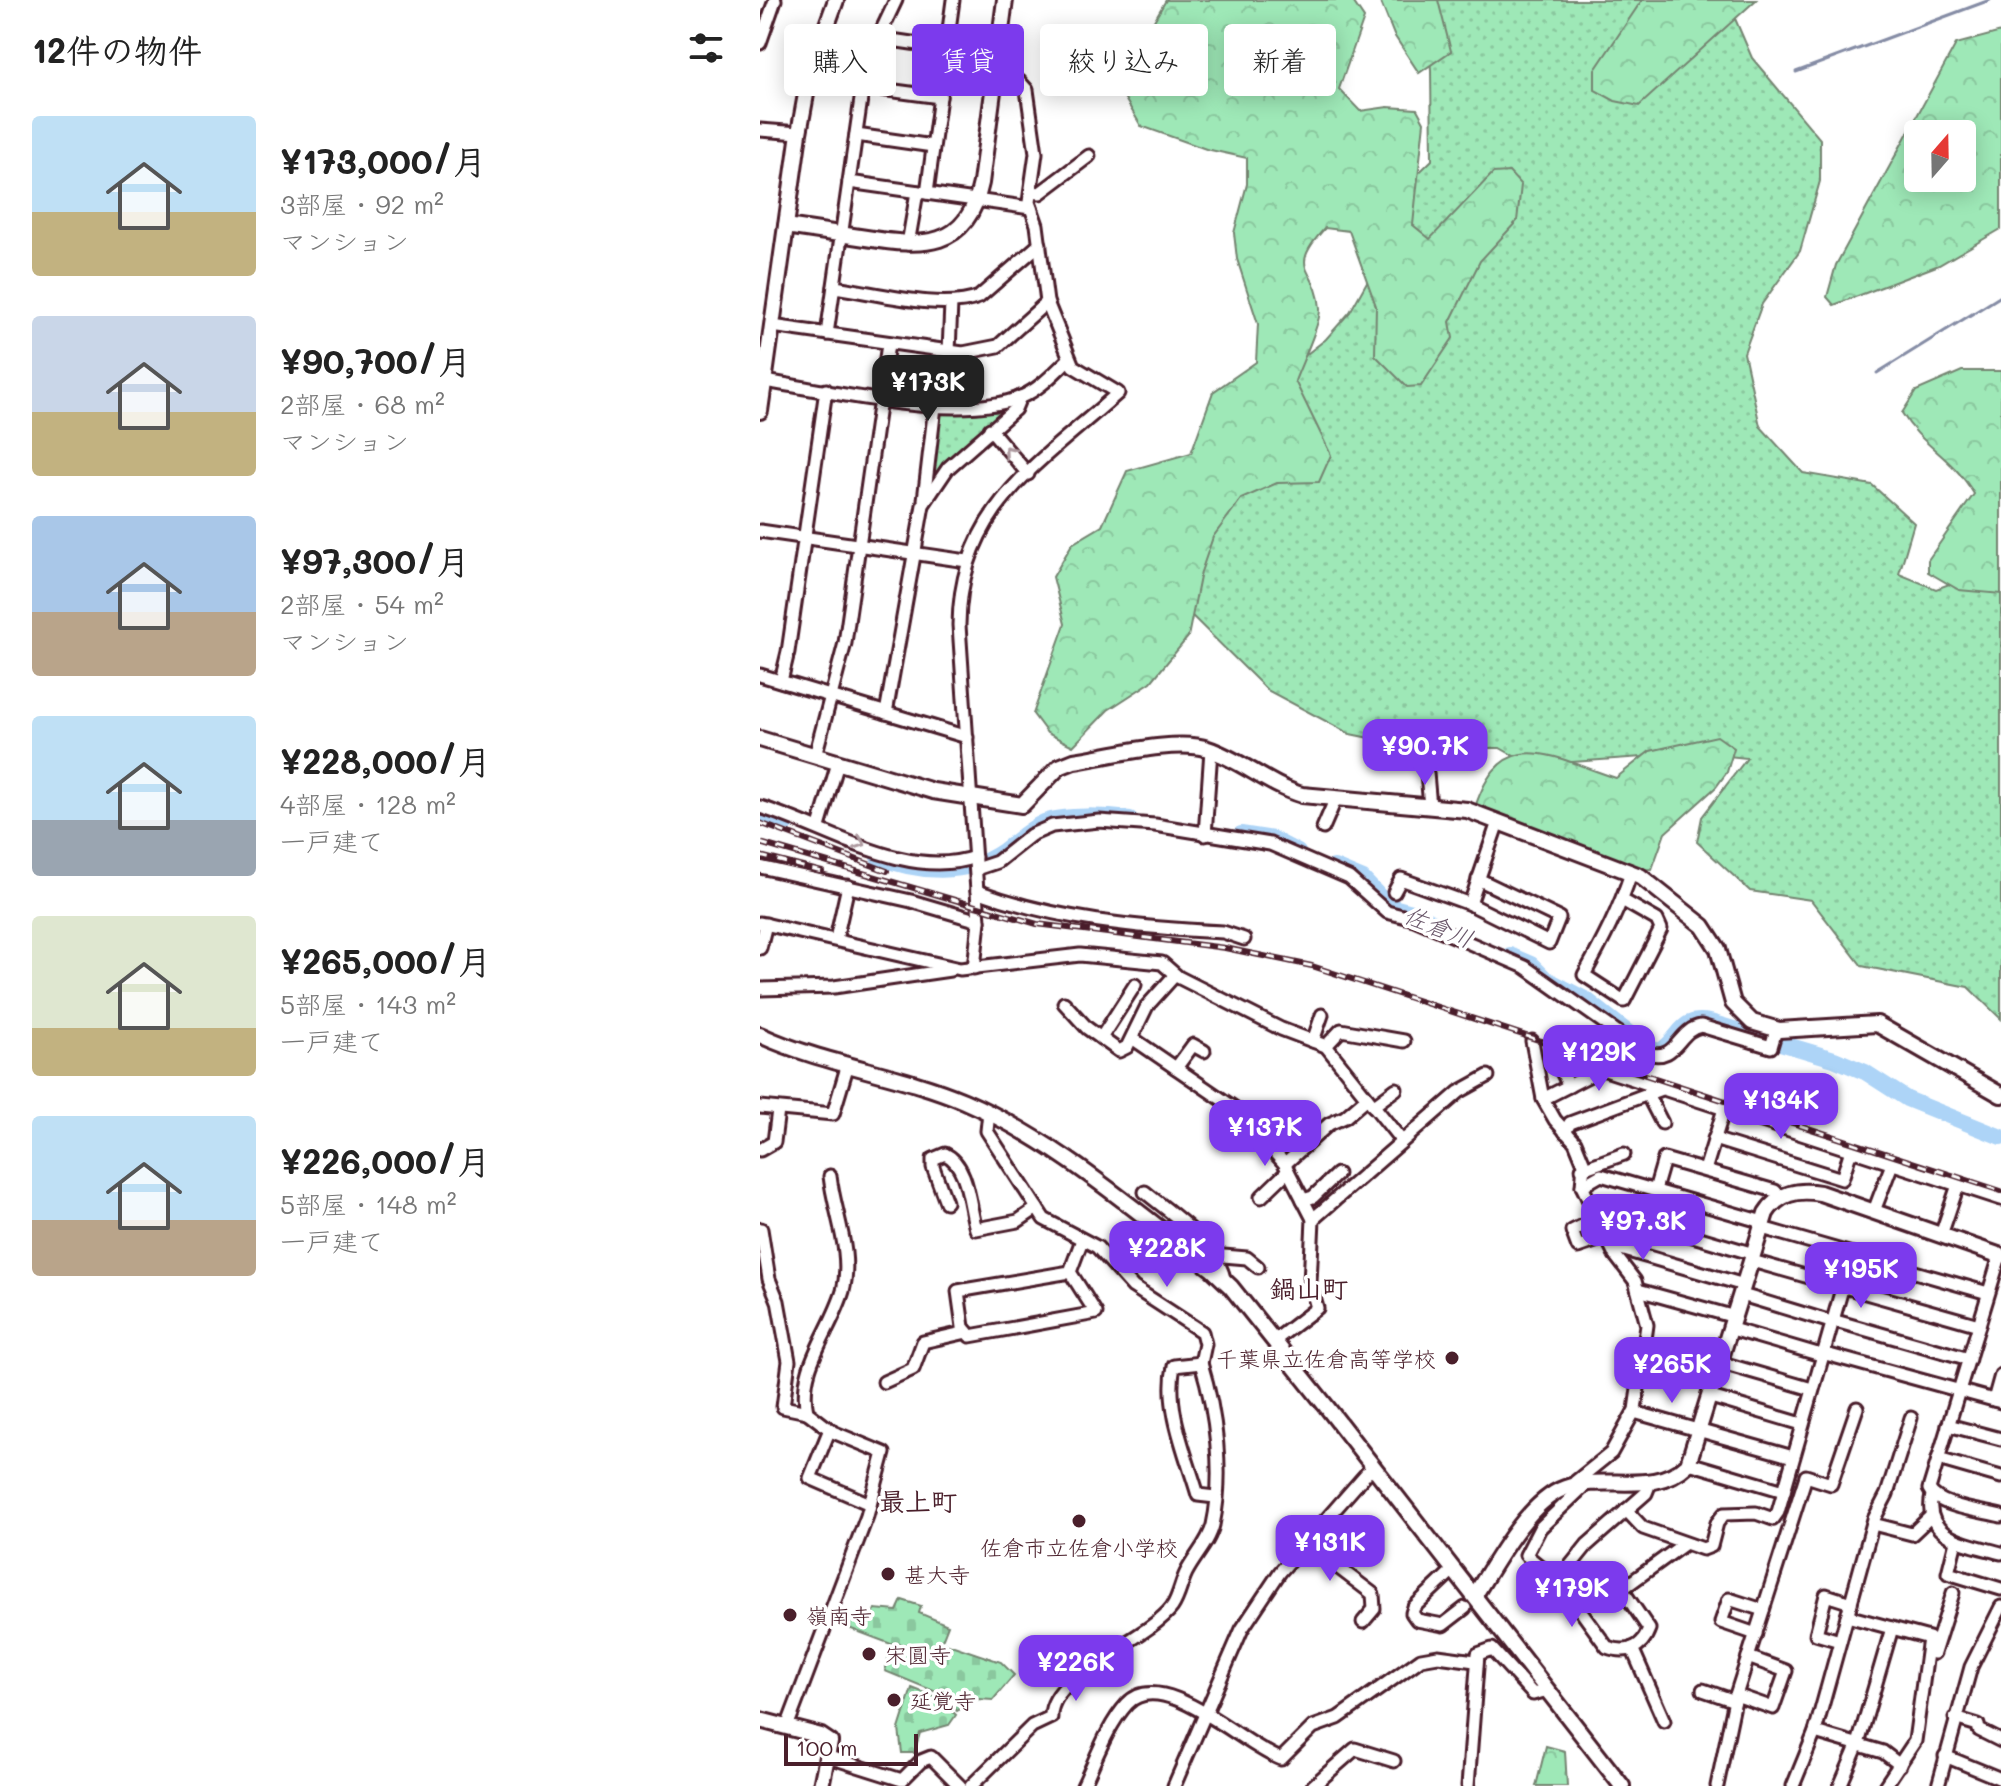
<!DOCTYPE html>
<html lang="ja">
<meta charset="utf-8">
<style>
:root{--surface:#fff;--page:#f2f2f2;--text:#222;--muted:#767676;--accent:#7c3aed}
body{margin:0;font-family:Mali,"Klee One",sans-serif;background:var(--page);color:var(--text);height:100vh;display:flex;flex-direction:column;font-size:30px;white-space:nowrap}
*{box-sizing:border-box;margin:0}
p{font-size:26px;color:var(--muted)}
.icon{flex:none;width:44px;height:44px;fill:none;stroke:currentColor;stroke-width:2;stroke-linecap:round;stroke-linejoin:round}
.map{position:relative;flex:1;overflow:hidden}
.drawer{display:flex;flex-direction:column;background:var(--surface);width:760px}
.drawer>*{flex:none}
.hud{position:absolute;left:24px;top:24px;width:760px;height:72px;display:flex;gap:16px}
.needle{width:52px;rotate:20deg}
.fabs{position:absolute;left:1144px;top:120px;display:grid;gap:16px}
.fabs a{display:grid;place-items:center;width:72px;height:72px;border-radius:8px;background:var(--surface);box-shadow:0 4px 20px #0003;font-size:40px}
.scale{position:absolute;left:24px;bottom:20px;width:134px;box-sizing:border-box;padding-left:8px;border:4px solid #4a1f2b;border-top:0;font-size:22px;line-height:28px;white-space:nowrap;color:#4a1f2b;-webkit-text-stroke:6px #fff;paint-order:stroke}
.price{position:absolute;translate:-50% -68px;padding:0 18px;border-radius:16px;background:var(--accent);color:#fff;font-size:26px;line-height:52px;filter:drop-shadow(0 2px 4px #0008)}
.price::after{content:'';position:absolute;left:50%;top:48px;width:24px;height:18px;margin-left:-12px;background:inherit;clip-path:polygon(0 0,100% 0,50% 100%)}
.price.on{background:#222;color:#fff}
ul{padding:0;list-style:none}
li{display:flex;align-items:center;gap:24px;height:200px;padding:0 32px}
li span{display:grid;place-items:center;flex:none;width:224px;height:160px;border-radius:8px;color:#555}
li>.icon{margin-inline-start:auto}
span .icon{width:96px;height:96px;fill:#fffc;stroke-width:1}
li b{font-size:34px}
h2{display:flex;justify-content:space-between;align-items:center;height:96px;padding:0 32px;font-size:34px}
.chip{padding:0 28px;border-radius:8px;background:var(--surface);box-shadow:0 4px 20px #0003;font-size:28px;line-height:72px}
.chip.on{background:var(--accent);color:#fff}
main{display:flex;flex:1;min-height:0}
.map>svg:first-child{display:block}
</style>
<main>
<section class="drawer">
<h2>12件の物件<svg class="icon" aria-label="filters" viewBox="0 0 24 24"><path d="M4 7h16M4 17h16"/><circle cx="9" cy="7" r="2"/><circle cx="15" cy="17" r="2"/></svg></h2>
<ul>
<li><span style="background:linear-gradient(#bfe0f5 60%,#c2b280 0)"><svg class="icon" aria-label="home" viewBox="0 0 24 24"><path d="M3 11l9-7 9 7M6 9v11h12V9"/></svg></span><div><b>¥173,000/月</b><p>3部屋 · 92 m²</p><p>マンション</p></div></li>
<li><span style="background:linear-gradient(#c9d6e8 60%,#c2b280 0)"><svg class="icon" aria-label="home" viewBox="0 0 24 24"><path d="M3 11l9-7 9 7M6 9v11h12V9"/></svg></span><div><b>¥90,700/月</b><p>2部屋 · 68 m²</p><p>マンション</p></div></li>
<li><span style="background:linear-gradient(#a9c7e8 60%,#b9a48a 0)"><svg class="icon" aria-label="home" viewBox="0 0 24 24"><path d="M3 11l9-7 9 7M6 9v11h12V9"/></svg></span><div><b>¥97,300/月</b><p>2部屋 · 54 m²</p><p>マンション</p></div></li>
<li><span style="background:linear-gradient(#bfe0f5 65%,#9aa5b1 0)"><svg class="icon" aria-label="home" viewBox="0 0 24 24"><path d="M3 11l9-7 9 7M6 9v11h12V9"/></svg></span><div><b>¥228,000/月</b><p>4部屋 · 128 m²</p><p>一戸建て</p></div></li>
<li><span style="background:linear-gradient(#dfe7d0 70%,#c2b280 0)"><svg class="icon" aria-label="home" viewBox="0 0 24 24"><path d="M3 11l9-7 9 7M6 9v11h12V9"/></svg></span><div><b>¥265,000/月</b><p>5部屋 · 143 m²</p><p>一戸建て</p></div></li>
<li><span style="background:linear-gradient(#bfe0f5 65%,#b9a48a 0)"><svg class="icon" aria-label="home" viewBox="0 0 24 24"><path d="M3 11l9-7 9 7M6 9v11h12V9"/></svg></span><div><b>¥226,000/月</b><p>5部屋 · 148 m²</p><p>一戸建て</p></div></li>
</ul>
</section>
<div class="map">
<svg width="1241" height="1786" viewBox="0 0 1241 1786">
<defs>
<pattern id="green-dots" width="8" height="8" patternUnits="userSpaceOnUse" patternTransform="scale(2)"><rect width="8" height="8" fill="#9ee8b7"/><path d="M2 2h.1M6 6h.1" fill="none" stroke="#8ac79e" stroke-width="1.8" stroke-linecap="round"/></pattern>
<pattern id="forest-crowns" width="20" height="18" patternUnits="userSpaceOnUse" patternTransform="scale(2)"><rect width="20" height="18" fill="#9ee8b7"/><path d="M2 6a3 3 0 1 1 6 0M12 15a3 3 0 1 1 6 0" fill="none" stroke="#8ac79e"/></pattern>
<pattern id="cemetery-stones" width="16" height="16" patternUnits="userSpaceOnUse" patternTransform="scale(2)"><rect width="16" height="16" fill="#9ee8b7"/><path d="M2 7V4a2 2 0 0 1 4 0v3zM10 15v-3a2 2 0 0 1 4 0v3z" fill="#8ac79e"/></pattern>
</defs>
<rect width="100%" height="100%" fill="#fff"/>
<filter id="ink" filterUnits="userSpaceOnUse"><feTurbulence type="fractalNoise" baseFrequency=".0125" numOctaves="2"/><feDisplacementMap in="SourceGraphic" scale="16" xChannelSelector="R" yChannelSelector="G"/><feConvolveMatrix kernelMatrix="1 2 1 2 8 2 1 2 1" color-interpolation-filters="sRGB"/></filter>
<g filter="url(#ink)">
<g fill="url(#green-dots)" stroke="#748471" stroke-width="2">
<path d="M 665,0 L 967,0 L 992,58 L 1060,139 L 1060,181 L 1040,251 L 1002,304 L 984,353 L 1000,426 L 1043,473 L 1112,485 L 1154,523 L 1139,574 L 1176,589 L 1222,572 L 1241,575 L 1241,1019 L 1208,987 L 1102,966 L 1051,900 L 990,891 L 937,842 L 942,817 L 987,758 L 939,753 L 770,765 L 740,748 L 658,748 L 590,734 L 507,690 L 415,599 L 519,376 L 566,339 L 590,312 L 622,255 L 643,188 L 672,160 L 671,70 Z"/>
<path d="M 250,405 L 252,408 L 168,486 L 181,411 L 223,412 Z"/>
</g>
<g fill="url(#forest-crowns)" stroke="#748471" stroke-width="2" fill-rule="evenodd">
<path d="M 406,0 L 592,0 L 604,18 L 579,89 L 600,111 L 628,107 L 657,109 L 664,122 L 653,225 L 670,239 L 733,173 L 749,172 L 761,185 L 757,221 L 720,261 L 690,322 L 693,338 L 661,386 L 647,387 L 615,355 L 616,306 L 589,231 L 565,228 C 525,272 557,266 560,308 C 561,323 541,364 535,381 L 571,455 L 559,482 L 517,483 L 481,499 L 453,537 L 441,572 L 428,637 L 391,682 L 348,710 L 313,746 L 287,733 L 273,714 L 305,624 L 293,577 L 312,544 L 342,526 L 367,471 L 431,453 L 453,392 L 496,362 L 498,324 L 477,259 L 474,233 L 487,184 L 487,158 L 446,149 L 381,126 L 364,97 L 370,62 Z"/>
<path d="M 620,0 L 678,0 L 691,51 L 659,73 L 634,35 Z"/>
<path d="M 882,0 L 996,0 L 879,106 L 855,101 L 835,90 L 835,70 Z"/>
<path d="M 1241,32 L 1241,229 L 1179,265 L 1074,305 L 1067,297 L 1076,265 L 1196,44 ZM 1158,134 L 1202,134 L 1202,178 L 1158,178 Z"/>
<path d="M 1202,371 L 1241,371 L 1241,594 L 1199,590 L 1168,572 L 1168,560 L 1214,494 C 1192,456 1161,446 1142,413 L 1156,391 Z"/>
<path d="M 957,736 L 974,748 L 967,772 L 956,787 L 905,833 L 892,869 L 860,870 L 713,814 C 740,722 789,756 856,778 L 890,751 Z"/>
<path d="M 786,1746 L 805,1751 L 807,1786 L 776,1786 Z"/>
</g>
<g fill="url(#cemetery-stones)" stroke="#748471" stroke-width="2">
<path d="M 142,1600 L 161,1606 L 159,1613 L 188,1625 L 177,1653 L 154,1645 L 131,1644 L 70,1621 L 74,1612 L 109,1624 L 115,1609 L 137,1611 Z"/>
<path d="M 185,1643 L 241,1662 L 254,1675 L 233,1700 L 218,1699 L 197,1711 L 179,1693 L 125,1671 L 131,1648 L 148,1654 L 151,1648 L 179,1660 Z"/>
<path d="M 152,1688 L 178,1698 L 196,1715 L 189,1725 L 160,1733 L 154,1753 L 142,1753 L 139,1729 Z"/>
</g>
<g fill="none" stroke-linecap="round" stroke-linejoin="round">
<g stroke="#858ca5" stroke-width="3">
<path d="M 1036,72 L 1230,0"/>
<path d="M 1117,373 L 1241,296"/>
</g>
<g stroke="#add4f7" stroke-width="16">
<path d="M 0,813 L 29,822"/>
<path d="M 481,834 L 513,839 L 538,852"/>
<path d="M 118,857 C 158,873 206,877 243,851 C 257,841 268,829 284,822 C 306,814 347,816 370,819"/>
<path d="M 574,867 L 603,879 L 629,906 L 656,913 L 677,925"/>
<path d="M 750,955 L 771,964 L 785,978 L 827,1000 L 888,1048 L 900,1051 C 922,1037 919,1016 950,1022 L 1074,1059 L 1105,1072 L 1147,1099 L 1241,1137"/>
</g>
<g stroke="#4a1f2b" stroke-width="17">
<g id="minor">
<path d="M 118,38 L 185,48 L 259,81 L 267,90 L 276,153 L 269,202 L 277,225 L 287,302 L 313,366 L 358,393 C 279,464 200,508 199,625 L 219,921 L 214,968"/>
<path d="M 0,43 L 15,0"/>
<path d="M 50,72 L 98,86 L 180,97"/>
<path d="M 0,130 L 39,133"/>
<path d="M 96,135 L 173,146"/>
<path d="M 89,182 L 271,208"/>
<path d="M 271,192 L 280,193 L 329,156"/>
<path d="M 167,193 L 193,0"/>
<path d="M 148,244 L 157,192"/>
<path d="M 74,287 C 113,292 183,312 219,297 L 280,244"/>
<path d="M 12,326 L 203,353 L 238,346 L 287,302"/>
<path d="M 67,334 L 103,85 L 118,38 L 136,0"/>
<path d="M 189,352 L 191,303"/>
<path d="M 4,381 C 72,391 200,423 261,397 C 280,389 294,373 309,359"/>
<path d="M 230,429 L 268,474"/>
<path d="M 164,500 L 175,406"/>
<path d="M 0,531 L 207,561"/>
<path d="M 0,675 L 207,737"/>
<path d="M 21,681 L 28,652 L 66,390"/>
<path d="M 126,713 L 163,505 L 188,468 L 255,409 L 260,397"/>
<path d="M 55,756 L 85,643 L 128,344"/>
<path d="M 667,773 L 670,807"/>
<path d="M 0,807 C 67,827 146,881 215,857"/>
<path d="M 59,827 L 78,763"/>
<path d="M 563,828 L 576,798"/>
<path d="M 445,835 L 451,750"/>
<path d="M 0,867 L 151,901 L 219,921"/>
<path d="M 216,869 L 237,862 L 271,835 L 292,826 L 339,821 L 395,825 L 510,844 L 589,878 L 627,912 L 654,919 L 765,967 L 887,1053 C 917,1063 917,1030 941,1026 L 1011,1047 L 1016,1030"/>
<path d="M 217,891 C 296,920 379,928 463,932 L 484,939"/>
<path d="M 634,892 L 641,879 L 710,904 L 738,822"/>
<path d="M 862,900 L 897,920 L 901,929 L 864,1001 L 824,975 C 843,941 859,910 871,873"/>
<path d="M 710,904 L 789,943 L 799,918 L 718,879"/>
<path d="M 0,923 L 200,969 L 320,955 L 402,963 L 418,977 L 521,1029 L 566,1046 L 641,1140"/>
<path d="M 76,939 L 88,886"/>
<path d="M 0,948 L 6,924"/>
<path d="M 0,989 L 74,987 L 190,970"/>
<path d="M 304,1003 L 327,1028 L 359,1051 L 367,1047 L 387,1006 L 415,975"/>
<path d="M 341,1038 L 375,985"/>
<path d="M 372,1038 L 476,1109 L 524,1163 L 553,1219 L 550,1283 L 557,1308 L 514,1341"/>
<path d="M 553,1041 L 562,1015"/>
<path d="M 772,1041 L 783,1099 L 795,1120 L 815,1142 L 824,1164 L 822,1186 L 855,1255 L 875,1281 L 887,1325 L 875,1410 L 851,1453 L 815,1482 L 817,1485"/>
<path d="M 566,1046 L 581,1030 L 644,1041"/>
<path d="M 798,1064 L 809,1086"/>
<path d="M 416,1068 L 433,1045 L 444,1051"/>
<path d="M 887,1094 L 902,1123"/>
<path d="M 783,1099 L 842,1069 L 1241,1199"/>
<path d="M 613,1106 L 636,1089"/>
<path d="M 0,1107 L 73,1114 L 88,1064"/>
<path d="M 229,1112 L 227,1131 L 284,1219 L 337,1247 L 373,1287 L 442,1332 L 445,1344 L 441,1363 L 414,1366 C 405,1408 426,1454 438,1495 L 455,1497"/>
<path d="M 805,1132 L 810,1123 L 901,1089"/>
<path d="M 954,1139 L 1082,1179 L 1091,1150"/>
<path d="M 0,1150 L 14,1142 L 18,1110"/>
<path d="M 525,1164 L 569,1124 L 585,1117 L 607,1098"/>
<path d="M 822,1169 L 864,1154"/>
<path d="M 945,1170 L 964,1109"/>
<path d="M 822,1186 L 841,1175 L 1003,1222"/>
<path d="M 895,1190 L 904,1159 L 1015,1191 L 1020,1197"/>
<path d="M 385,1192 C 414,1216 457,1243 465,1282"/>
<path d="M 501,1197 L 528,1171"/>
<path d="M 543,1200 L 553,1197 L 577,1174"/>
<path d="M 186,1202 L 173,1167 L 173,1159 L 185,1154 C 209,1165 209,1207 216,1229 L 258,1221 L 277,1208"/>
<path d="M 831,1206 L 994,1254"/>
<path d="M 1114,1211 L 1132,1164"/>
<path d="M 838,1218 L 812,1231 L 818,1247 L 847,1237"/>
<path d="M 553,1219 L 699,1092 L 728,1076"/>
<path d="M 1002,1228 L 1228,1293"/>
<path d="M 1,1229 L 9,1279 L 18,1301 L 29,1361 L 23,1407 L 47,1412"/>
<path d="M 1181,1235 L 1198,1185"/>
<path d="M 851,1246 L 984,1285"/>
<path d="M 452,1255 L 487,1258 L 498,1267"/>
<path d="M 1240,1256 L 1169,1489 C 1178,1507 1222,1511 1241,1516"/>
<path d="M 992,1261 L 1219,1325"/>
<path d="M 310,1272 L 198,1291 L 203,1327 L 210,1336 L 336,1313 L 310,1272 L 322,1240"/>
<path d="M 878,1290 L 975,1317"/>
<path d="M 982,1295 L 1071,1322"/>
<path d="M 1072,1320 L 1209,1359"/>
<path d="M 972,1329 L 1061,1355"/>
<path d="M 1062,1353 L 1241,1402"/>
<path d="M 883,1354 L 958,1375"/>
<path d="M 962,1363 L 1052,1389"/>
<path d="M 124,1382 L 153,1369 L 163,1342 L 207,1332"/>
<path d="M 951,1397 L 1042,1424"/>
<path d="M 1234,1400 L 1241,1375"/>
<path d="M 874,1412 L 1033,1457"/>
<path d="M 1188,1425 L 1241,1439"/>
<path d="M 70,1429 L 50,1478 L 110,1504"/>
<path d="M 1178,1459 L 1241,1477"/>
<path d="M 929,1463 L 1024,1491"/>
<path d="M 825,1485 L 780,1528 L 766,1555 L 814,1594 L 813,1600 L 847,1647 C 867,1654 882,1649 889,1629 L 853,1576"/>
<path d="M 1172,1495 C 1162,1539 1209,1544 1241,1553"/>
<path d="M 866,1510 L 883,1528 L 943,1549 L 951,1546 L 957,1523 L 964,1514 L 996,1513 L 1013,1519 L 1018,1512 L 1092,1254"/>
<path d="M 1113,1524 L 1152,1534 L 1171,1516"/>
<path d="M 1196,1541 L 1188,1573 L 1241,1589"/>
<path d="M 546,1543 L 613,1594 L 614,1609 L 603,1622"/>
<path d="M 694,1569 L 654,1607 L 652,1613 L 657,1620 L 683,1625 L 705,1608"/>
<path d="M 798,1581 L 827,1545 L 886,1493 L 890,1483"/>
<path d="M 862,1589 L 924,1544"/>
<path d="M 1087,1616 L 1169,1638 L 1155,1741 L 1125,1786"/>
<path d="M 996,1634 L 961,1622 L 969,1599 L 1003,1610"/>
<path d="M 1080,1641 L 1056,1634 L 1066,1595 L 1091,1603"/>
<path d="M 872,1648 L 904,1721"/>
<path d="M 1174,1653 L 1193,1593"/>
<path d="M 943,1690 L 975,1701"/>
<path d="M 976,1695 L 1013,1708 L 1026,1671 L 988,1657"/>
<path d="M 1195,1718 L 1218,1725 L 1219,1730 L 1241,1741"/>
<path d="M 27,1727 L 107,1516 L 124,1453 L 73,1432 L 47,1412 C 37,1367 71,1332 83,1291 C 93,1253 74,1212 70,1176"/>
<path d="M 1055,1732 L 1123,1752 L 1140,1765"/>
<path d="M 1185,1756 L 1241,1779"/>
<path d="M 69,1757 L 142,1780 L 161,1761 L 171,1757 L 200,1786"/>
<path d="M 211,1786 L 272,1726 L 291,1717 C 289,1674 388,1640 412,1607 C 419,1597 421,1583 426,1573 C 434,1557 449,1542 453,1525 C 464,1474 456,1412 441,1363"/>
<path d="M 323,1786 C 336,1759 347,1726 367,1704 C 402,1665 485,1747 521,1759 L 553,1727 L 578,1718 L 661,1659 L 678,1656 L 715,1661"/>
<path d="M 414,1786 L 482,1629 L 520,1572 L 613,1466"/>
<path d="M 553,1786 L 595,1749 L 634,1761"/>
<path d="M 708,1786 L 718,1654 L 732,1649 L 773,1694 L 788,1690"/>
<path d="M 957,1786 L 976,1695 L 1046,1476 L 1071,1484 L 1097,1408"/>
<path d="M 1033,1786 L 1055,1732 L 1114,1519 L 1127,1494 L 1151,1418"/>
<path d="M 1080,1786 L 1098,1744 L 1132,1628"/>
<path d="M 1178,1786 L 1211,1667 L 1241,1607"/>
</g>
</g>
<g stroke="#4a1f2b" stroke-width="20">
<g id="tertiary">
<path d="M 26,226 C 53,230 80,234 106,238 C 162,247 207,250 221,183 L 245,0"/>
<path d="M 0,411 L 39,133 L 50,72 L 76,0"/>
<path d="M 0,739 L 173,791 L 262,805 L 299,767 L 314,761 C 349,756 416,738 448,749 C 481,760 508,785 542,795 L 707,810 L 880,876 L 943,926 L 958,949 L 973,1003 L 992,1022 L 1019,1030 L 1117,1024 L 1241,1095"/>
<path d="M 0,1035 C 65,1065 138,1073 204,1101 C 295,1140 374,1210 452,1269 L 471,1287 L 566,1406 L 862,1786"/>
<path d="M 715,1595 C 735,1563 768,1501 805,1488 C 846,1473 893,1497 928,1464 L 1006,1213 C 1019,1193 1037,1189 1060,1193 L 1241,1256"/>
<path d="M 0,1720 L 61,1736 L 70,1742 L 61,1786"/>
</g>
</g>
<use href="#minor" stroke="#fff" stroke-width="11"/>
<use href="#tertiary" stroke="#fff" stroke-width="14"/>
<g stroke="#4a1f2b" stroke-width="6">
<g id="rail">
<path d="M 0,823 L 127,871"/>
<path d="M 0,843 L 277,924 L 465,948 L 552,966 L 1241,1191"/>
<path d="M 0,856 L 62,872"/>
</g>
</g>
<use href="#rail" stroke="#fff" stroke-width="3" stroke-dasharray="9" stroke-linecap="butt"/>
</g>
<defs><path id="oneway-chevron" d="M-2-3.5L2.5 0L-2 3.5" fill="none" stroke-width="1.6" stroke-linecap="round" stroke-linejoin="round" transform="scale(2)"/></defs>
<g stroke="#ae9aa0">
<use href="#oneway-chevron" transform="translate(249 451) rotate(-130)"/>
<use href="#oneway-chevron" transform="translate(100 843) rotate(21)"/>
</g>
</g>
<g fill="#4a1f2b" stroke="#fff" stroke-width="3">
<circle cx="692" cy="1358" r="8"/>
<circle cx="319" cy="1521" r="8"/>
<circle cx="128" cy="1574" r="8"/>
<circle cx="30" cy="1615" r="8"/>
<circle cx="109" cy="1654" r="8"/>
<circle cx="134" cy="1700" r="8"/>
</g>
<g text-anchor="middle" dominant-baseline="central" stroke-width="7" stroke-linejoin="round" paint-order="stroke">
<g font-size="22" fill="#4a1f2b" stroke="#fff" text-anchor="start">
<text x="676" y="1358" text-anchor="end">千葉県立佐倉高等学校</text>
<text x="319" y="1547" text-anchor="middle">佐倉市立佐倉小学校</text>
<text x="144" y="1574">甚大寺</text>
<text x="46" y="1615">嶺南寺</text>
<text x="125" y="1654">宋圓寺</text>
<text x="150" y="1700">延覚寺</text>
</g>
<g font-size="24" font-style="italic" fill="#685568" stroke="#fff">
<text transform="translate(679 926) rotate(22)">佐倉川</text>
</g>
<g font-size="26" font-weight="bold" fill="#4a1f2b" stroke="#fff">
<text x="549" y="1288">鍋山町</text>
<text x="158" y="1501">最上町</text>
</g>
</g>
</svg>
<div class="fabs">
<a><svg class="needle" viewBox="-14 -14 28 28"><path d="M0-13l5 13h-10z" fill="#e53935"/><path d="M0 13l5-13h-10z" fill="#767676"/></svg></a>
</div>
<div class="scale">100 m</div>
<b class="price on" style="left:168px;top:423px">¥173K</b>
<b class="price" style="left:665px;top:787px">¥90.7K</b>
<b class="price" style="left:839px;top:1093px">¥129K</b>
<b class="price" style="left:1021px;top:1141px">¥134K</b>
<b class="price" style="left:505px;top:1168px">¥137K</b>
<b class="price" style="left:883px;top:1262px">¥97.3K</b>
<b class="price" style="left:407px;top:1289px">¥228K</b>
<b class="price" style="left:1101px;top:1310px">¥195K</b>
<b class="price" style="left:912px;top:1405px">¥265K</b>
<b class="price" style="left:570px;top:1583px">¥131K</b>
<b class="price" style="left:812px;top:1629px">¥179K</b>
<b class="price" style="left:316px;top:1703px">¥226K</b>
<div class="hud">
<a class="chip">購入</a>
<a class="chip on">賃貸</a>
<a class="chip">絞り込み</a>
<a class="chip">新着</a>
</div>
</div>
</main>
